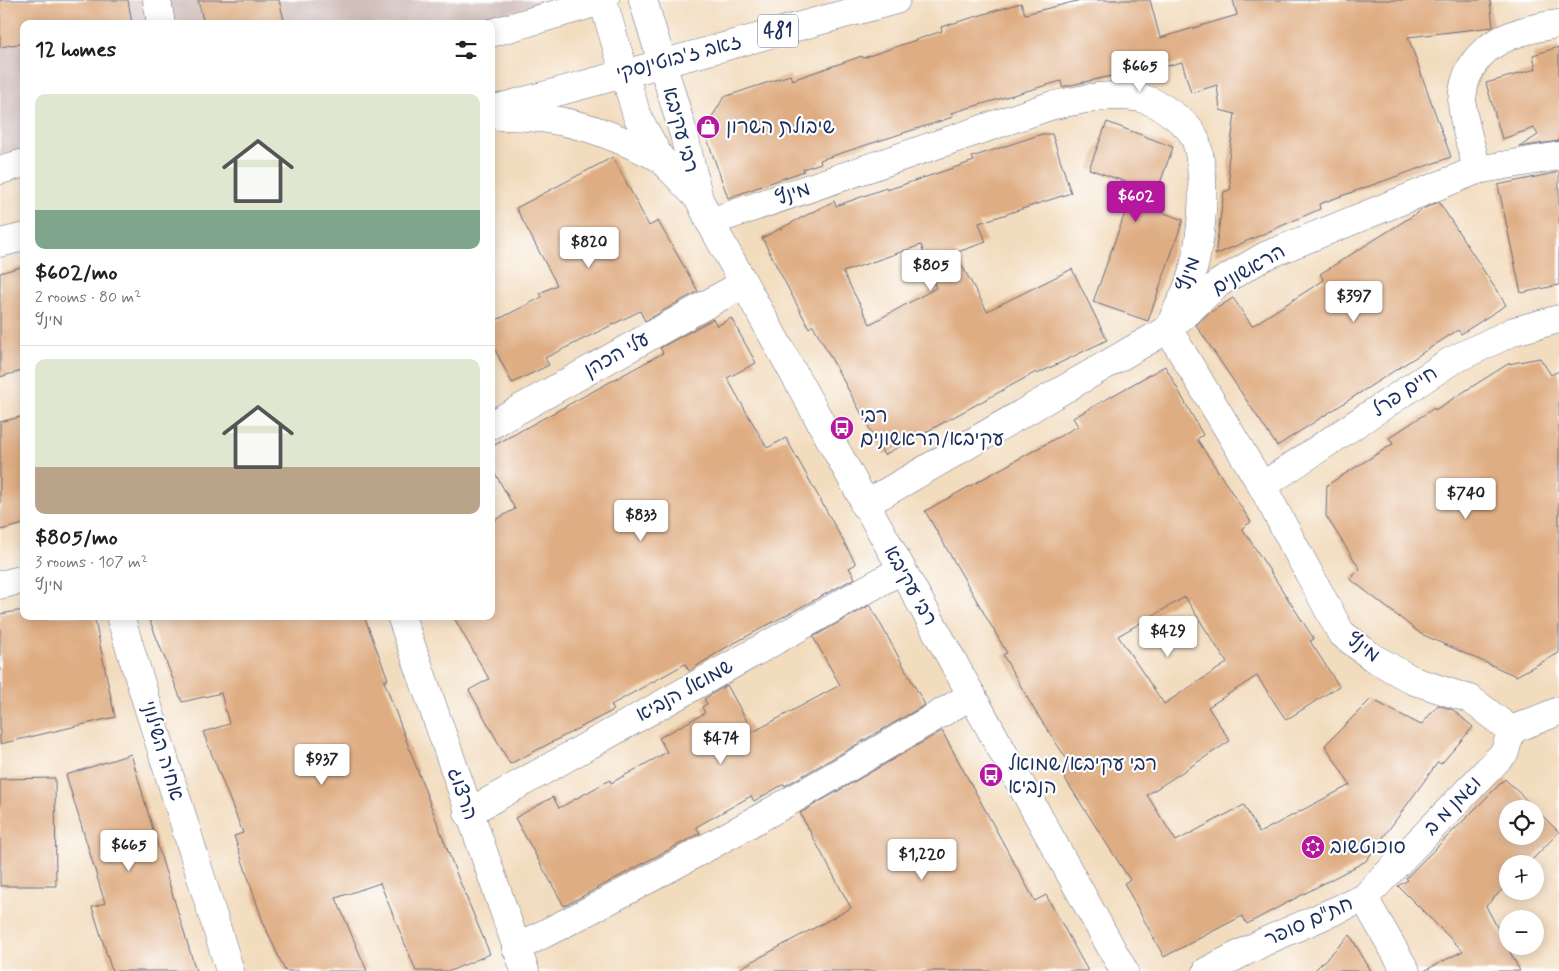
<!DOCTYPE html>
<meta charset="utf-8">
<style>
:root{--surface:#fff;--page:#f2f2f2;--text:#202124;--muted:#757577;--line:#e0e0e0;--accent:#b5179e}
body{margin:0;font-family:Mynerve,"Playpen Sans Hebrew",sans-serif;background:var(--page);color:var(--text);height:100vh;display:flex;flex-direction:column;font-size:19px;white-space:nowrap}
*{box-sizing:border-box;margin:0}
p{font-size:16px;color:var(--muted)}
.icon{flex:none;width:28px;height:28px;fill:none;stroke:currentColor;stroke-width:2;stroke-linecap:round;stroke-linejoin:round}
.map{position:relative;flex:1;overflow:hidden}
.sheet{position:absolute;left:20px;top:20px;width:475px;height:600px;display:flex;flex-direction:column;background:var(--surface);border-radius:10px;box-shadow:0 2px 12px #0003}
.sheet>*{flex:none}
.buttons{position:absolute;left:1499px;top:800px;display:grid;gap:10px}
.buttons a{display:grid;place-items:center;width:45px;height:45px;border-radius:50%;background:var(--surface);box-shadow:0 2px 12px #0003;font-size:25px}
.price{position:absolute;translate:-50% -42px;padding:0 11px;border-radius:5px;background:#fff;color:#222;font-size:16px;line-height:32px;filter:drop-shadow(0 1px 2px #0008)}
.price::after{content:'';position:absolute;left:50%;top:30px;width:15px;height:11px;margin-left:-8px;background:inherit;clip-path:polygon(0 0,100% 0,50% 100%)}
.price.active{background:var(--accent);color:#fff}
ul{padding:0;list-style:none}
li{display:grid;align-content:center;gap:10px;height:265px;padding:0 15px}
li+li{border-top:1px solid var(--line)}
li span{display:grid;place-items:center;height:155px;border-radius:10px;color:#555}
li>.icon{margin-inline-start:auto}
span .icon{width:90px;height:90px;fill:#fffc;stroke-width:1}
li b{font-size:21px}
h2{display:flex;justify-content:space-between;align-items:center;height:60px;padding:0 15px;font-size:21px}
.map>svg:first-child{display:block}
</style>
<div class="map">
<svg width="1559" height="971" viewBox="0 0 1559 971">
<rect width="100%" height="100%" fill="#fff"/>
<filter id="ink" filterUnits="userSpaceOnUse"><feTurbulence type="fractalNoise" baseFrequency=".02" numOctaves="2"/><feDisplacementMap in="SourceGraphic" scale="10" xChannelSelector="R" yChannelSelector="G"/><feConvolveMatrix kernelMatrix="1 2 1 2 8 2 1 2 1" color-interpolation-filters="sRGB"/></filter>
<filter id="wash" filterUnits="userSpaceOnUse"><feTurbulence type="fractalNoise" baseFrequency=".0096" numOctaves="4" result="noise"/><feDisplacementMap in="SourceGraphic" scale="20" xChannelSelector="R" yChannelSelector="G"/><feGaussianBlur stdDeviation="1.12" result="paint"/><feColorMatrix in="noise" values="0 0 0 0 0 0 0 0 0 0 0 0 0 0 0 0 0 1.4 0 .05"/><feComposite in="paint" operator="in"/></filter>
<g filter="url(#wash)">
<rect width="100%" height="100%" fill="#f2dcbe"/>
<path fill="#d1c0bc" d="M 0,0 L 552,0 L 468,24 L 24,24 L 24,149 L 0,156 Z"/>
<g id="blocks">
<g fill="#dfad83" fill-rule="evenodd">
<path d="M 0,0 L 128,0 L 132,24 L 24,24 L 24,43 L 0,47 Z"/>
<path d="M 198,0 L 279,0 L 285,24 L 204,24 Z"/>
<path d="M 1081,0 L 1150,0 L 1160,38 L 1237,15 L 1233,0 L 1490,0 L 1493,27 L 1408,37 L 1451,157 L 1319,204 L 1320,209 L 1215,255 L 1224,192 L 1231,189 L 1228,164 L 1235,114 L 1220,110 L 1217,85 L 1191,93 L 1182,62 L 1124,77 L 1125,73 L 1062,87 L 1061,81 L 951,113 L 953,117 L 820,160 L 821,163 L 803,169 L 804,171 L 728,198 L 704,130 L 724,97 L 790,75 L 792,80 L 862,56 L 863,58 L 942,31 L 941,27 L 1021,3 L 1025,14 Z"/>
<path d="M 1559,47 L 1559,141 L 1519,147 L 1538,135 L 1534,128 L 1502,139 L 1486,83 L 1536,69 L 1533,55 Z"/>
<path d="M 1107,122 L 1173,147 L 1151,208 L 1183,220 L 1148,321 L 1093,302 L 1135,185 L 1089,169 Z"/>
<path d="M 1042,134 L 1052,134 L 1071,193 L 979,223 L 986,242 L 955,253 L 987,311 L 1072,269 L 1107,340 L 1037,374 L 1036,372 L 884,455 L 813,325 L 809,328 L 762,238 L 834,201 L 836,206 L 886,188 L 887,190 L 974,161 L 972,157 ZM 921,245 L 936,288 L 870,324 L 843,272 Z"/>
<path d="M 613,157 L 649,226 L 658,221 L 698,291 L 645,321 L 640,311 L 545,358 L 549,365 L 512,383 L 491,342 L 491,323 L 542,297 L 540,293 L 557,285 L 516,208 Z"/>
<path d="M 1559,172 L 1559,285 L 1521,293 L 1498,185 Z"/>
<path d="M 1439,202 L 1506,305 L 1461,334 L 1458,330 L 1277,446 L 1196,325 L 1209,313 L 1233,298 L 1252,326 L 1324,280 L 1320,274 L 1425,208 Z"/>
<path d="M 24,266 L 24,370 L 0,377 L 0,273 Z"/>
<path d="M 731,318 L 756,363 L 727,378 L 767,448 L 786,438 L 856,564 L 849,568 L 855,578 L 725,648 L 689,671 L 685,664 L 611,705 L 614,710 L 510,764 L 469,690 L 489,679 L 453,616 L 491,616 L 491,522 L 515,509 L 491,466 L 491,447 L 663,353 L 660,348 L 713,319 L 717,326 Z"/>
<path d="M 1540,358 L 1551,375 L 1559,371 L 1559,653 L 1516,676 L 1421,634 L 1350,579 L 1360,569 L 1326,516 L 1327,485 L 1393,444 L 1389,438 L 1434,408 L 1435,410 L 1508,364 Z"/>
<path d="M 1165,366 L 1203,435 L 1197,439 L 1251,522 L 1242,528 L 1314,639 L 1310,641 L 1339,686 L 1286,720 L 1257,676 L 1208,707 L 1230,741 L 1147,795 L 1176,841 L 1244,805 L 1259,833 L 1350,785 L 1325,745 L 1371,699 L 1421,725 L 1438,705 L 1453,710 L 1473,727 L 1441,764 L 1438,762 L 1366,861 L 1247,924 L 1242,916 L 1164,957 L 1124,883 L 1130,880 L 1060,771 L 1070,764 L 1035,711 L 1003,655 L 1007,653 L 925,511 L 1078,426 L 1073,418 ZM 1185,597 L 1227,663 L 1164,704 L 1118,636 Z"/>
<path d="M 24,416 L 24,524 L 0,530 L 0,422 Z"/>
<path d="M 870,605 L 925,705 L 785,786 L 784,784 L 754,801 L 751,796 L 696,827 L 700,833 L 564,906 L 515,818 L 553,797 L 559,808 L 610,780 L 611,783 L 667,752 L 659,738 L 705,713 L 702,707 L 707,704 L 704,699 L 727,685 L 753,732 L 840,685 L 813,637 Z"/>
<path d="M 24,610 L 24,616 L 94,616 L 115,717 L 0,744 L 0,614 Z"/>
<path d="M 148,616 L 364,616 L 388,679 L 384,681 L 455,870 L 490,954 L 450,971 L 416,971 L 380,883 L 336,898 L 367,971 L 285,971 L 263,922 L 234,836 L 243,833 L 203,732 L 229,724 L 221,693 L 182,702 Z"/>
<path d="M 942,731 L 1035,901 L 1046,895 L 1088,971 L 735,971 L 851,908 L 800,813 Z"/>
<path d="M 131,754 L 161,857 L 196,971 L 112,971 L 92,907 L 105,903 L 66,775 Z"/>
<path d="M 55,778 L 56,886 L 0,886 L 0,779 Z"/>
<path d="M 1505,779 L 1559,832 L 1528,864 L 1508,864 L 1508,884 L 1486,906 L 1520,971 L 1424,971 L 1463,951 L 1398,886 L 1408,880 L 1406,878 ZM 1508,809 L 1535,809 L 1535,836 L 1508,836 Z"/>
<path d="M 1350,935 L 1371,971 L 1314,971 Z"/>
</g>
</g>
</g>
<g filter="url(#ink)">
<use href="#blocks" fill-opacity="0" stroke="#666c80" stroke-width="1"/>
<g fill="none" stroke-linecap="round" stroke-linejoin="round">
<g stroke="#666c80" stroke-width="29">
<g id="street">
<path d="M 157,0 L 161,24"/>
<path d="M 1477,170 C 1473,152 1462,119 1462,102 C 1464,46 1512,30 1559,24"/>
<path d="M 710,222 L 1050,106 C 1079,100 1111,92 1141,98 C 1158,102 1191,124 1196,141 C 1208,182 1202,241 1190,281 C 1186,294 1178,306 1173,319"/>
<path d="M 1168,329 L 1262,486 L 1341,633 L 1372,657 L 1414,681 L 1470,699 L 1511,730"/>
<path d="M 491,425 L 743,284"/>
<path d="M 1262,486 L 1451,361 L 1514,331 L 1559,319"/>
<path d="M 864,505 L 1168,329 L 1219,283 L 1265,256 L 1477,170 L 1559,156"/>
<path d="M 0,585 L 24,579"/>
<path d="M 120,616 L 230,971"/>
<path d="M 401,616 L 525,971"/>
<path d="M 1511,730 L 1559,711"/>
<path d="M 468,813 L 901,570"/>
<path d="M 1364,898 L 1505,752 L 1511,730"/>
<path d="M 516,948 C 672,870 822,784 972,695"/>
<path d="M 1207,971 L 1268,940 L 1364,898 L 1406,971"/>
</g>
</g>
<g stroke="#666c80" stroke-width="29">
<g id="secondary">
<path d="M 643,0 L 684,135 L 699,199 L 710,222 L 1124,971"/>
<path d="M 603,1 L 637,116 L 660,158 L 698,198"/>
</g>
</g>
<g stroke="#666c80" stroke-width="29">
<g id="primary">
<path d="M 491,33 L 605,0"/>
<path d="M 491,110 L 896,0"/>
<path d="M 500,116 C 565,116 603,130 660,158"/>
<path d="M 0,170 L 24,163"/>
<path d="M 0,243 L 24,237"/>
</g>
</g>
<use href="#street" stroke="#fff" stroke-width="28"/>
<use href="#secondary" stroke="#fff" stroke-width="28"/>
<use href="#primary" stroke="#fff" stroke-width="28"/>
</g>
</g>
<defs>
<g id="shop-disc" transform="scale(1.25)"><circle r="9.5" fill="#b5179e" stroke="#fff"/><path d="M-5-2.5h2.3a2.7 3.5 0 0 1 5.4 0H5L5.5 6h-11ZM-1.5-2.5h3a1.5 2.3 0 0 0-3 0Z" fill="#fff"/></g>
<g id="bus-disc" transform="scale(1.25)"><circle r="9.5" fill="#b5179e" stroke="#fff"/><path d="M-5-6H5V4H4V6H2V4H-2V6H-4V4H-5ZM-3.5-4V0h7V-4ZM-3.5 1.2v1.5H-2V1.2ZM2 1.2v1.5H3.5V1.2Z" fill="#fff"/></g>
<g id="synagogue-disc" transform="scale(1.25)"><circle r="9.5" fill="#b5179e" stroke="#fff"/><path d="M0-6.5L5.6 3.2H-5.6ZM0 6.5L5.6-3.2H-5.6Z" fill="#fff"/></g>
</defs>
<g fill-rule="evenodd">
<use href="#shop-disc" x="708" y="127"/>
<use href="#bus-disc" x="842" y="428"/>
<use href="#bus-disc" x="991" y="775"/>
<use href="#synagogue-disc" x="1313" y="847"/>
</g>
<g text-anchor="middle" dominant-baseline="central" stroke-width="4.5" stroke-linejoin="round" paint-order="stroke">
<rect fill="#fff" stroke="#5f6d8e" stroke-width="1" x="758" y="14.5" width="40" height="33" rx="4"/>
<g font-size="19" font-weight="bold" fill="#1b2f5e">
<text x="778" y="31">481</text>
</g>
<g font-size="20" fill="#1b2f5e" stroke="#fff">
<text transform="translate(679 58) rotate(-15)">זאב ז'בוטינסקי</text>
<text transform="translate(680 130) rotate(75)">רבי עקיבא</text>
<text transform="translate(793 194) rotate(-19)">מינץ</text>
<text transform="translate(1249 270) rotate(-30)">הראשונים</text>
<text transform="translate(1189 274) rotate(-72)">מינץ</text>
<text transform="translate(617 355) rotate(-29)">עלי הכהן</text>
<text transform="translate(1405 392) rotate(-34)">חיים פרל</text>
<text transform="translate(910 586) rotate(61)">רבי עקיבא</text>
<text transform="translate(1363 648) rotate(36)">מינץ</text>
<text transform="translate(685 691) rotate(-29)">שמואל הנביא</text>
<text transform="translate(162 751) rotate(73)">אחיה השילוני</text>
<text transform="translate(462 794) rotate(71)">הרצוג</text>
<text transform="translate(1453 806) rotate(-46)">וגמן מ ב</text>
<text transform="translate(1309 922) rotate(-24)">חת"ם סופר</text>
</g>
<g font-size="20" fill="#1b2f5e" stroke="#fff" text-anchor="start">
<text x="726" y="127">שיבולת השרון</text>
<text x="860" y="416">רבי<tspan x="860" dy="23">עקיבא/הראשונים</tspan></text>
<text x="1008" y="764">רבי עקיבא/שמואל<tspan x="1008" dy="23">הנביא</tspan></text>
<text x="1330" y="847">סוכוטשוב</text>
</g>
</g>
</svg>
<div class="buttons">
<a><svg class="icon" aria-label="locate" viewBox="0 0 24 24"><circle cx="12" cy="12" r="6"/><path d="M12 2v4M12 18v4M2 12h4M18 12h4"/></svg></a>
<a>+</a>
<a>−</a>
</div>
<b class="price" style="left:1140px;top:93px">$665</b>
<b class="price active" style="left:1136px;top:223px">$602</b>
<b class="price" style="left:589px;top:269px">$820</b>
<b class="price" style="left:931px;top:292px">$805</b>
<b class="price" style="left:1354px;top:323px">$397</b>
<b class="price" style="left:1466px;top:520px">$740</b>
<b class="price" style="left:641px;top:542px">$833</b>
<b class="price" style="left:1168px;top:658px">$429</b>
<b class="price" style="left:721px;top:765px">$474</b>
<b class="price" style="left:322px;top:786px">$937</b>
<b class="price" style="left:129px;top:872px">$665</b>
<b class="price" style="left:922px;top:881px">$1,220</b>
<section class="sheet">
<h2>12 homes<svg class="icon" aria-label="filters" viewBox="0 0 24 24"><path d="M4 7h16M4 17h16"/><circle cx="9" cy="7" r="2"/><circle cx="15" cy="17" r="2"/></svg></h2>
<ul>
<li><span style="background:linear-gradient(#dfe7d0 75%,#7fa58c 0)"><svg class="icon" aria-label="home" viewBox="0 0 24 24"><path d="M3 11l9-7 9 7M6 9v11h12V9"/></svg></span><div><b>$602/mo</b><p>2 rooms · 80 m²</p><p>מינץ</p></div></li>
<li><span style="background:linear-gradient(#dfe7d0 70%,#b9a48a 0)"><svg class="icon" aria-label="home" viewBox="0 0 24 24"><path d="M3 11l9-7 9 7M6 9v11h12V9"/></svg></span><div><b>$805/mo</b><p>3 rooms · 107 m²</p><p>מינץ</p></div></li>
</ul>
</section>
</div>
